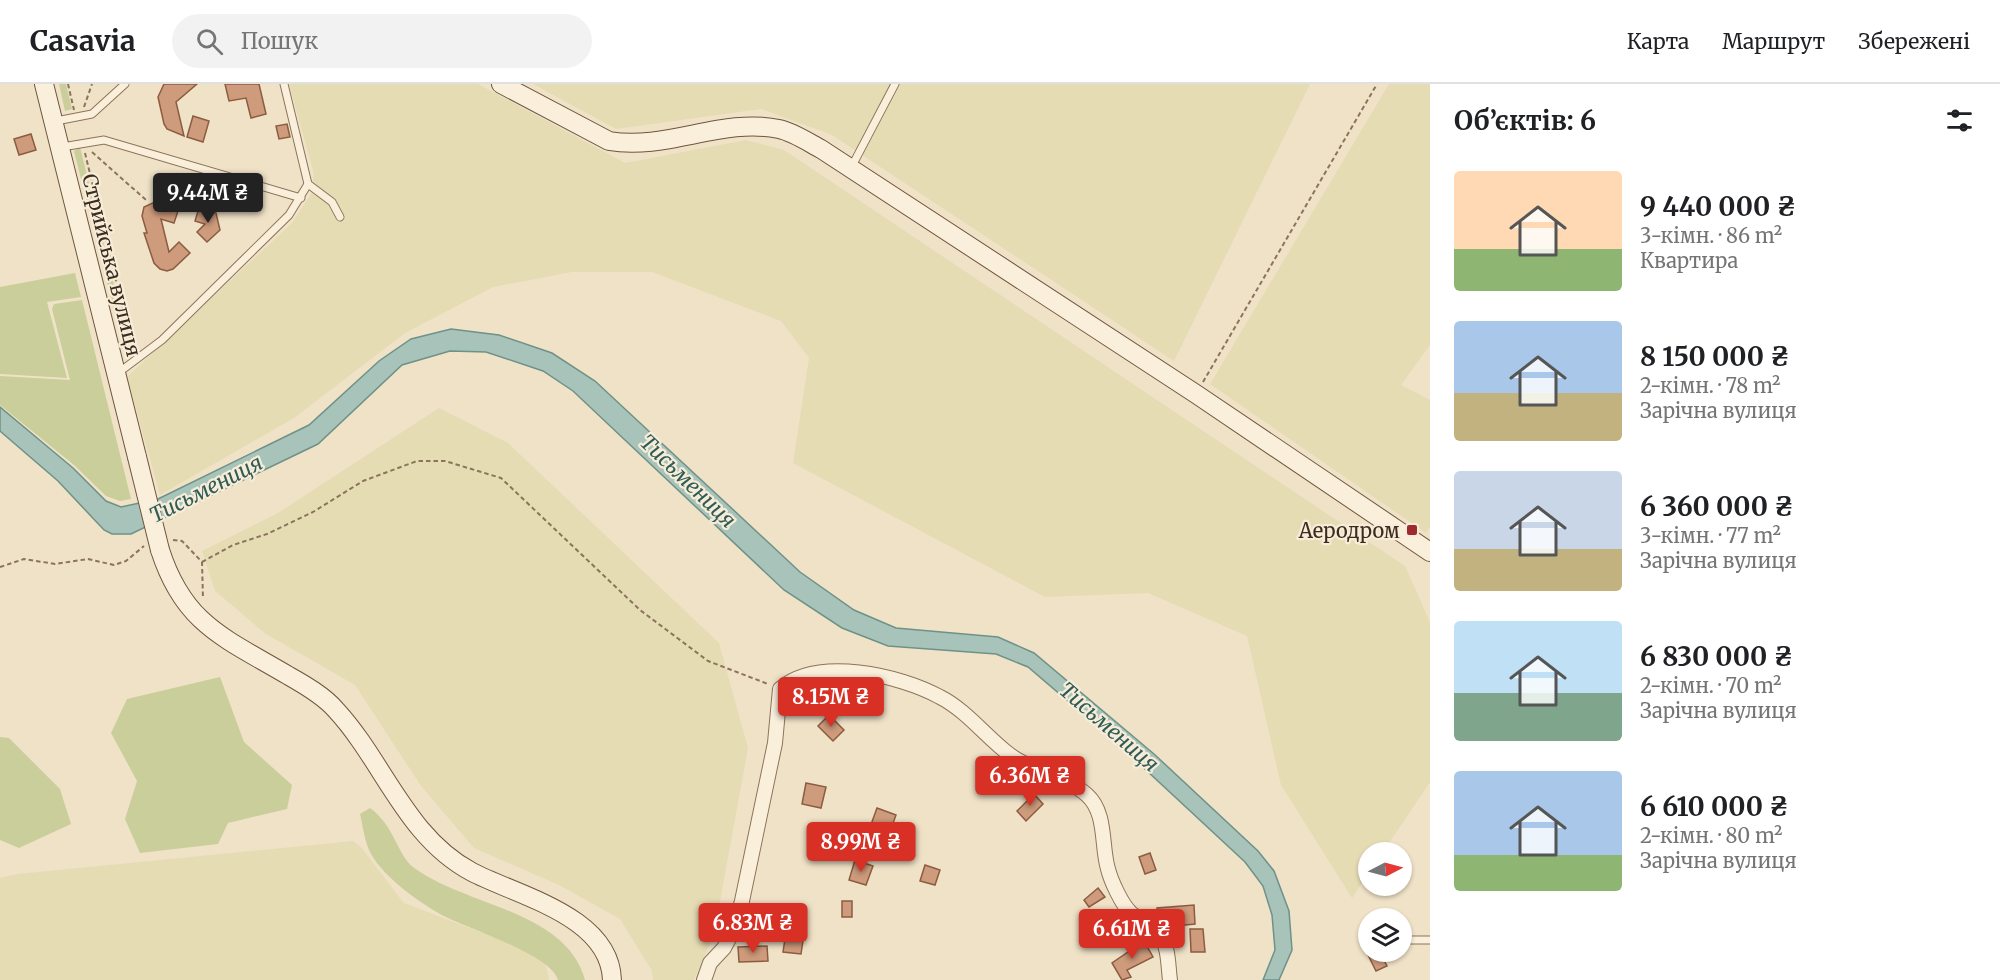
<!DOCTYPE html>
<html lang="uk">
<meta charset="utf-8">
<style>
:root{--surface:#fff;--page:#f2f2f2;--text:#202124;--muted:#757577;--line:#e0e0e0;--accent:#d93025}
body{margin:0;font-family:Merriweather,serif;background:var(--page);color:var(--text);height:100vh;display:flex;flex-direction:column;font-size:22px;white-space:nowrap}
*{box-sizing:border-box;margin:0}
p{font-size:20px;color:var(--muted)}
.icon{flex:none;width:33px;height:33px;fill:none;stroke:currentColor;stroke-width:2;stroke-linecap:round;stroke-linejoin:round}
.map{position:relative;flex:1;overflow:hidden}
.side{display:flex;flex-direction:column;background:var(--surface);width:570px}
.side>*{flex:none}
.needle{width:39px;rotate:84deg}
.controls{position:absolute;left:1358px;top:758px;display:grid;gap:12px}
.controls a{display:grid;place-items:center;width:54px;height:54px;border-radius:50%;background:var(--surface);box-shadow:0 2px 4px #0004;font-size:30px}
.price{position:absolute;translate:-50% -51px;padding:0 14px;border-radius:6px;background:var(--accent);color:#fff;font-size:20px;line-height:39px;filter:drop-shadow(0 2px 3px #0008)}
.price::after{content:'';position:absolute;left:50%;top:36px;width:18px;height:14px;margin-left:-9px;background:inherit;clip-path:polygon(0 0,100% 0,50% 100%)}
.price.selected{background:#222;color:#fff}
ul{padding:0;list-style:none}
li{display:flex;align-items:center;gap:18px;height:150px;padding:0 24px}
li span{display:grid;place-items:center;flex:none;width:168px;height:120px;border-radius:6px;color:#555}
li>.icon{margin-inline-start:auto}
span .icon{width:72px;height:72px;fill:#fffc;stroke-width:1}
li b{font-size:26px}
h2{display:flex;justify-content:space-between;align-items:center;height:72px;padding:0 24px;font-size:26px}
header{display:flex;align-items:center;gap:36px;box-sizing:border-box;height:84px;padding:0 30px;background:var(--surface);border-bottom:2px solid var(--line)}
header strong{font-size:28px}
nav{display:flex;gap:33px;margin-inline-start:auto;font-size:21px}
.search{width:420px;height:54px;background:var(--page);display:flex;align-items:center;gap:15px;box-sizing:border-box;padding:0 21px;border-radius:33px;color:var(--muted);font-size:22px}
main{display:flex;flex:1;min-height:0}
.map>svg:first-child{display:block}
</style>
<header>
<strong>Casavia</strong>
<div class="search"><svg class="icon" aria-label="search" viewBox="0 0 24 24"><circle cx="10" cy="10" r="6"/><path d="M15 15l6 6"/></svg>Пошук</div>
<nav><a>Карта</a><a>Маршрут</a><a>Збережені</a></nav>
</header>
<main>
<div class="map">
<svg width="1430" height="896" viewBox="0 0 1430 896">
<rect width="100%" height="100%" fill="#f0e2c7"/>
<g fill="#e5dcb4">
<path d="M 289,0 L 478,0 L 625,79 L 746,56 L 784,66 L 1405,482 L 1430,538 L 1430,698 L 1383,768 L 1368,768 L 1368,790 L 1352,814 L 1281,701 L 1247,552 L 1148,509 L 1045,513 L 793,379 L 809,274 L 781,237 L 652,188 L 572,188 L 493,203 L 405,249 L 294,334 L 160,411 L 127,293 L 292,139 L 311,110 L 314,90 Z"/>
<path d="M 533,0 L 1310,0 L 1174,277 L 832,51 L 761,25 L 616,45 Z"/>
<path d="M 1389,0 L 1430,0 L 1430,261 L 1401,301 L 1430,316 L 1430,443 L 1426,449 L 1210,300 Z"/>
<path d="M 439,324 L 508,359 L 719,559 L 748,664 L 714,850 L 694,896 L 653,896 L 652,887 L 620,835 L 559,801 L 474,764 L 421,702 L 355,601 L 266,550 L 215,507 L 202,467 L 278,429 Z"/>
<path d="M 353,757 L 361,763 L 404,819 L 544,872 L 549,896 L 0,896 L 0,794 L 18,790 Z"/>
</g>
<g fill="#cace9a">
<path d="M 59,0 L 66,0 L 72,25 L 65,27 Z"/>
<path d="M 80,63 L 130,266 L 124,266 L 74,67 Z"/>
<path d="M 75,189 L 81,213 L 47,218 L 67,294 L 0,290 L 0,203 Z"/>
<path d="M 82,216 L 131,415 L 120,417 L 106,412 L 74,381 L 0,321 L 0,292 L 70,296 L 52,225 L 54,220 Z"/>
<path d="M 220,593 L 244,658 L 292,701 L 287,725 L 228,739 L 218,760 L 140,769 L 125,735 L 137,697 L 111,649 L 127,615 Z"/>
<path d="M 0,653 L 9,654 L 60,705 L 71,740 L 19,764 L 0,756 Z"/>
<path d="M 370,724 C 394,741 397,770 413,783 C 464,822 566,826 585,896 L 558,896 C 551,870 465,844 440,830 C 416,816 385,794 371,770 C 365,759 363,743 360,730 Z"/>
</g>
<path fill="#a8c3ba" stroke="#6e9288" stroke-width="1.5" d="M 451,245 L 499,251 L 552,269 L 595,297 L 800,488 L 854,526 L 896,544 L 998,553 L 1034,569 L 1154,670 L 1258,767 L 1274,787 L 1289,827 L 1292,866 L 1279,896 L 1263,896 L 1275,866 L 1272,831 L 1263,802 L 1245,778 L 1118,660 L 1028,583 L 996,570 L 888,562 L 842,544 L 784,506 L 573,307 L 543,287 L 486,268 L 450,267 L 402,281 L 318,360 L 131,450 L 112,450 L 104,446 L 58,397 L 0,347 L 0,323 L 73,384 L 106,417 L 121,423 L 158,415 L 309,341 L 379,277 L 411,255 Z"/>
<g fill="#ce9b7c" stroke="#8c5c41" stroke-width="1.5">
<path d="M 164,0 L 197,0 L 176,18 L 184,52 L 167,45 L 164,40 L 158,13 Z"/>
<path d="M 225,0 L 259,0 L 266,30 L 251,34 L 246,14 L 229,17 Z"/>
<path d="M 193,32 L 209,37 L 203,58 L 187,53 Z"/>
<path d="M 287,40 L 290,53 L 279,55 L 276,42 Z"/>
<path d="M 31,50 L 36,66 L 19,71 L 14,55 Z"/>
<path d="M 157,117 L 179,124 L 174,139 L 161,135 L 169,168 L 179,158 L 190,169 L 173,185 L 167,187 L 160,185 L 154,179 L 144,149 L 147,149 L 142,132 L 144,123 Z"/>
<path d="M 199,124 L 216,129 L 220,146 L 207,158 L 197,148 L 205,140 L 195,137 Z"/>
<path d="M 829,631 L 844,646 L 833,657 L 818,642 Z"/>
<path d="M 806,699 L 826,703 L 821,724 L 802,720 Z"/>
<path d="M 1034,710 L 1043,720 L 1026,737 L 1017,727 Z"/>
<path d="M 877,724 L 896,731 L 888,753 L 869,746 Z"/>
<path d="M 1150,769 L 1156,786 L 1145,790 L 1139,773 Z"/>
<path d="M 855,776 L 873,782 L 866,801 L 849,796 Z"/>
<path d="M 925,781 L 940,786 L 935,801 L 920,797 Z"/>
<path d="M 1098,804 L 1105,813 L 1089,823 L 1084,816 Z"/>
<rect x="842" y="817" width="10" height="16"/>
<path d="M 1194,821 L 1195,840 L 1164,843 L 1158,838 L 1157,824 Z"/>
<path d="M 1117,826 L 1126,842 L 1114,849 L 1105,833 Z"/>
<path d="M 1190,845 L 1203,845 L 1205,868 L 1191,868 Z"/>
<path d="M 786,848 L 804,850 L 801,870 L 783,868 Z"/>
<path d="M 1144,857 L 1153,873 L 1127,886 L 1131,893 L 1122,896 L 1112,879 Z"/>
<path d="M 767,862 L 768,877 L 739,878 L 738,863 Z"/>
<path d="M 1379,867 L 1387,882 L 1376,887 L 1368,871 Z"/>
</g>
<g fill="none" stroke-linecap="round" stroke-linejoin="round">
<g stroke="#8c735c" stroke-width="9">
<g id="lane">
<path d="M 56,37 L 92,30 L 125,0"/>
<path d="M 62,63 L 104,56 L 301,114"/>
<path d="M 852,82 L 895,0"/>
<path d="M 308,100 L 332,118 L 340,133"/>
<path d="M 118,289 L 162,256 L 289,131 L 308,100 L 284,0"/>
<path d="M 1401,856 L 1430,856"/>
</g>
</g>
<g stroke="#8c735c" stroke-width="16">
<path id="street" d="M 704,896 L 710,879 L 724,864 L 734,845 L 742,817 L 775,659 L 780,605 C 817,572 900,591 940,613 C 966,626 987,654 1010,671 C 1033,688 1066,692 1087,711 C 1107,729 1101,762 1108,785 C 1111,797 1122,821 1131,829 C 1140,836 1153,843 1160,852 C 1169,863 1168,882 1170,896"/>
</g>
<g stroke="#6e553f" stroke-width="20">
<g id="secondary">
<path d="M 44,0 L 137,373"/>
<path d="M 501,0 L 609,57 C 667,67 722,33 779,45 C 793,48 808,58 821,65 L 1196,310 L 1430,468"/>
<path d="M 160,466 C 184,541 225,554 289,592 C 305,601 324,612 336,626 C 384,678 406,753 472,788 C 518,812 610,832 612,896"/>
</g>
</g>
<g stroke="#8c735c" stroke-width="2" stroke-dasharray="4.5 3" stroke-linecap="butt">
<path d="M 68,0 L 74,26"/>
<path d="M 84,23 L 92,0"/>
<path d="M 92,68 L 146,116"/>
<path d="M 85,69 L 133,267"/>
<path d="M 1203,298 L 1377,0"/>
<path d="M 173,456 L 182,457 L 202,478 L 203,515"/>
<path d="M 202,478 L 233,461 L 267,450 L 313,428 L 363,397 L 417,377 L 445,377 L 501,394 L 640,526 L 708,577 L 768,600"/>
<path d="M 0,483 L 24,475 L 55,480 L 88,475 L 114,481 L 126,477 L 144,462"/>
</g>
<use href="#lane" stroke="#faefdb" stroke-width="7"/>
<use href="#street" stroke="#faefdb" stroke-width="14"/>
<use href="#secondary" stroke="#faefdb" stroke-width="18"/>
<g stroke="#6e553f" stroke-width="20" stroke-linecap="butt">
<path id="secondary-bridge" d="M 137,373 L 160,466"/>
</g>
<use href="#secondary-bridge" stroke="#faefdb" stroke-width="18"/>
</g>
<rect fill="#9c2a2f" stroke="#f7ecd7" stroke-width="2" x="1406" y="440" width="12" height="12" rx="3"/>
<g text-anchor="middle" dominant-baseline="central" stroke-width="4.5" stroke-linejoin="round" paint-order="stroke">
<g font-size="20" fill="#3c2c20" stroke="#f7ecd7">
<text transform="translate(112 181) rotate(76)">Стрийська вулиця</text>
</g>
<g font-size="20" fill="#3c2c20" stroke="#f7ecd7" text-anchor="end">
<text x="1400" y="446">Аеродром</text>
</g>
<g font-size="21" font-style="italic" fill="#2f5c57" stroke="#f7ecd7">
<text transform="translate(688 397) rotate(44)">Тисьмениця</text>
<text transform="translate(206 405) rotate(-27)">Тисьмениця</text>
<text transform="translate(1109 643) rotate(41)">Тисьмениця</text>
</g>
</g>
</svg>
<div class="controls">
<a><svg class="needle" viewBox="-14 -14 28 28"><path d="M0-13l5 13h-10z" fill="#e53935"/><path d="M0 13l5-13h-10z" fill="#757577"/></svg></a>
<a><svg class="icon" aria-label="layers" viewBox="0 0 24 24"><path d="M12 4l9 5-9 5-9-5zM3 14l9 5 9-5"/></svg></a>
</div>
<b class="price selected" style="left:208px;top:140px">9.44M ₴</b>
<b class="price" style="left:831px;top:644px">8.15M ₴</b>
<b class="price" style="left:1030px;top:723px">6.36M ₴</b>
<b class="price" style="left:861px;top:789px">8.99M ₴</b>
<b class="price" style="left:753px;top:870px">6.83M ₴</b>
<b class="price" style="left:1132px;top:876px">6.61M ₴</b>
</div>
<section class="side">
<h2>Об’єктів: 6<svg class="icon" aria-label="filters" viewBox="0 0 24 24"><path d="M4 7h16M4 17h16"/><circle cx="9" cy="7" r="2"/><circle cx="15" cy="17" r="2"/></svg></h2>
<ul>
<li><span style="background:linear-gradient(#ffd9b3 65%,#8fb573 0)"><svg class="icon" aria-label="home" viewBox="0 0 24 24"><path d="M3 11l9-7 9 7M6 9v11h12V9"/></svg></span><div><b>9 440 000 ₴</b><p>3-кімн. · 86 m²</p><p>Квартира</p></div></li>
<li><span style="background:linear-gradient(#a9c7e8 60%,#c2b280 0)"><svg class="icon" aria-label="home" viewBox="0 0 24 24"><path d="M3 11l9-7 9 7M6 9v11h12V9"/></svg></span><div><b>8 150 000 ₴</b><p>2-кімн. · 78 m²</p><p>Зарічна вулиця</p></div></li>
<li><span style="background:linear-gradient(#c9d6e8 65%,#c2b280 0)"><svg class="icon" aria-label="home" viewBox="0 0 24 24"><path d="M3 11l9-7 9 7M6 9v11h12V9"/></svg></span><div><b>6 360 000 ₴</b><p>3-кімн. · 77 m²</p><p>Зарічна вулиця</p></div></li>
<li><span style="background:linear-gradient(#bfe0f5 60%,#7fa58c 0)"><svg class="icon" aria-label="home" viewBox="0 0 24 24"><path d="M3 11l9-7 9 7M6 9v11h12V9"/></svg></span><div><b>6 830 000 ₴</b><p>2-кімн. · 70 m²</p><p>Зарічна вулиця</p></div></li>
<li><span style="background:linear-gradient(#a9c7e8 70%,#8fb573 0)"><svg class="icon" aria-label="home" viewBox="0 0 24 24"><path d="M3 11l9-7 9 7M6 9v11h12V9"/></svg></span><div><b>6 610 000 ₴</b><p>2-кімн. · 80 m²</p><p>Зарічна вулиця</p></div></li>
</ul>
</section>
</main>
